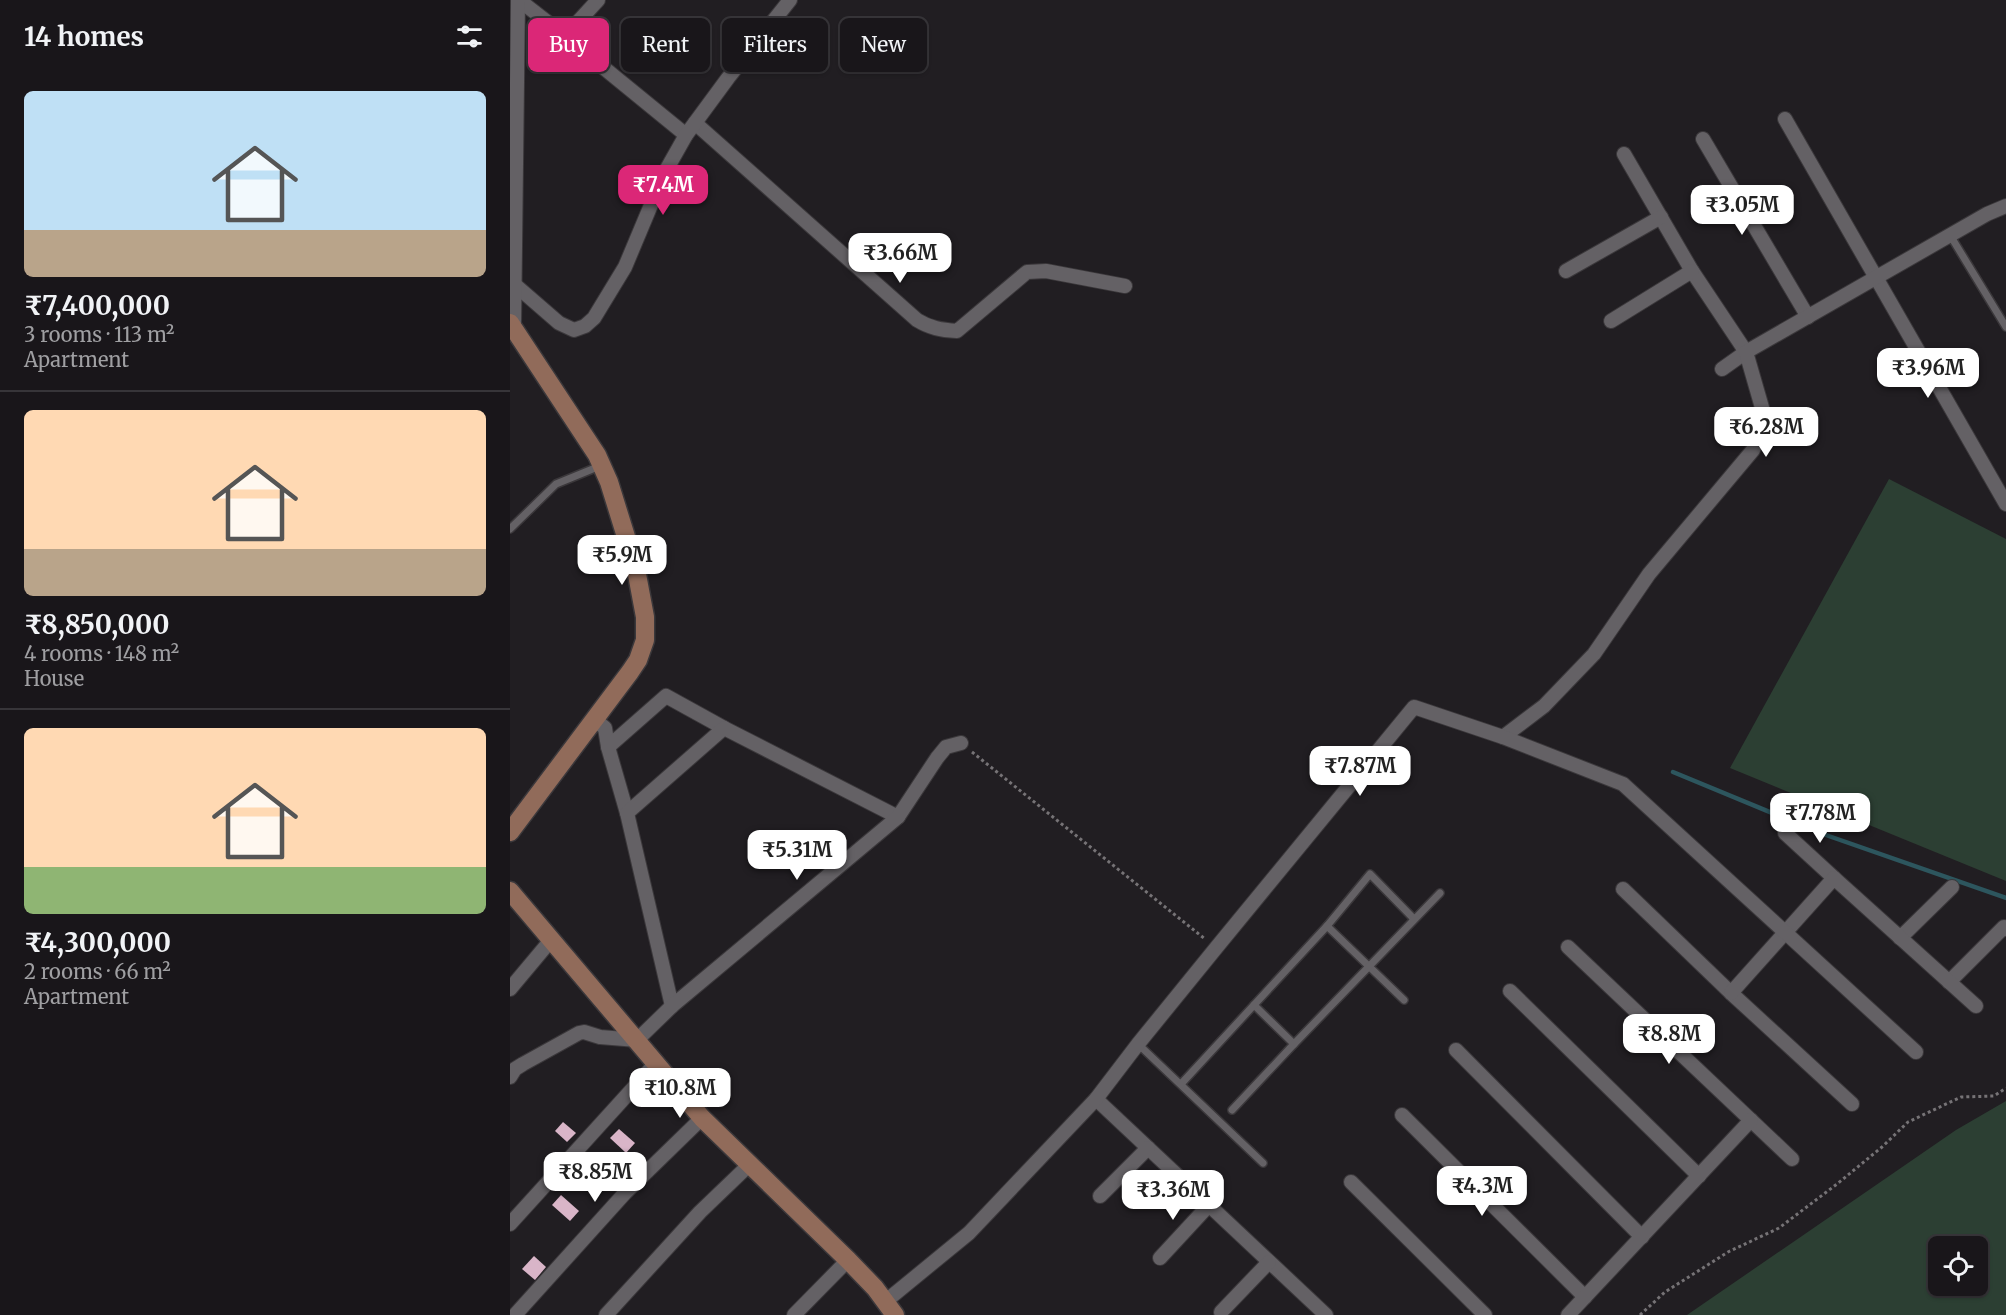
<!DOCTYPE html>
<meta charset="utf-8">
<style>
:root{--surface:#19161a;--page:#221f23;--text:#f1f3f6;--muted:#9f9fa2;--line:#373539;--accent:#db2777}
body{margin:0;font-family:Merriweather,serif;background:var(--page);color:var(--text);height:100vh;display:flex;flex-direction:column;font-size:22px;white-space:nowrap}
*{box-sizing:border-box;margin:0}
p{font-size:20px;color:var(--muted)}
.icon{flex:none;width:33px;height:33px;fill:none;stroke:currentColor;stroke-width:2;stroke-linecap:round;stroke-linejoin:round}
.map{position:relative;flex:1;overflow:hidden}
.sheet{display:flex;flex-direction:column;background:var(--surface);width:510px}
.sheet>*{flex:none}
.top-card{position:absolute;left:18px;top:18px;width:570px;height:54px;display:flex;gap:12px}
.controls{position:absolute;left:1418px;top:1236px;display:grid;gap:12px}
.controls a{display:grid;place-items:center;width:60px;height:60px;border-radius:9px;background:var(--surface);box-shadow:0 2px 4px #0004,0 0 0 2px var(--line);font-size:30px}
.price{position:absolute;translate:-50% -51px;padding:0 14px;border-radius:12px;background:#fff;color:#222;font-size:20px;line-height:39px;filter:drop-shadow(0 2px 3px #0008)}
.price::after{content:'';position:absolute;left:50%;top:36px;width:18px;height:14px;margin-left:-9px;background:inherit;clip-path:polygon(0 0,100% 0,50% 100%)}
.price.active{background:var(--accent);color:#fff}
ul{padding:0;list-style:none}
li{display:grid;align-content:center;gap:12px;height:318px;padding:0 24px}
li+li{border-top:2px solid var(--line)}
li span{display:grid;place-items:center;height:186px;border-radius:9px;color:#555}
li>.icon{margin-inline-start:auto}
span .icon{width:108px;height:108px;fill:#fffc;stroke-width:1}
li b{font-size:26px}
h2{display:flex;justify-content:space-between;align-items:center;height:72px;padding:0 24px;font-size:26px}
.chip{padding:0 21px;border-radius:9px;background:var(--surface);box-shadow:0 2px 4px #0004,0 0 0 2px var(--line);font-size:21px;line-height:54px}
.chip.active{background:var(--accent);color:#fff}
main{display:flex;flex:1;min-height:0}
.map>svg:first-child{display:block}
</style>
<main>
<section class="sheet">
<h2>14 homes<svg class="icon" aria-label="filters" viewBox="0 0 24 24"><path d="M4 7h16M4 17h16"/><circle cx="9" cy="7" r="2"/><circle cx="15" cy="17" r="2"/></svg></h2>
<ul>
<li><span style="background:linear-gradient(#bfe0f5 75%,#b9a48a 0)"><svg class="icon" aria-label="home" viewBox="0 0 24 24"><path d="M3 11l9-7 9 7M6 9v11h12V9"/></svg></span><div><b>₹7,400,000</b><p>3 rooms · 113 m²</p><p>Apartment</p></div></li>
<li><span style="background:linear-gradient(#ffd9b3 75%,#b9a48a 0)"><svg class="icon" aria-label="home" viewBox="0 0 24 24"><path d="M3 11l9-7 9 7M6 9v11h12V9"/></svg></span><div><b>₹8,850,000</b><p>4 rooms · 148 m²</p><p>House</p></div></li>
<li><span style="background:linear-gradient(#ffd9b3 75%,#8fb573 0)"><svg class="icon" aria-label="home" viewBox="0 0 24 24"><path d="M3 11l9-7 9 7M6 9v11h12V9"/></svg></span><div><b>₹4,300,000</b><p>2 rooms · 66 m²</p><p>Apartment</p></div></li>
</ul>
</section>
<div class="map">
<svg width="1496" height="1315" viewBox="0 0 1496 1315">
<rect width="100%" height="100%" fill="#211e22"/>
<g fill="#2c3f33" fill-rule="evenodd">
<path d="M 1379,479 L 1496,539 L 1496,881 L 1220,768 Z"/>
<path d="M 1496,1101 L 1496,1315 L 1177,1315 L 1446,1130 ZM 1467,1246 L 1467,1286 L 1428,1286 L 1428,1246 Z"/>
</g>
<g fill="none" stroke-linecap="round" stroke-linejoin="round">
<path stroke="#2d565e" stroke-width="4.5" d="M 1163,772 L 1313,834 L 1496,898"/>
</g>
<g fill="#d9b5c8">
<path d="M 53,1122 L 66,1133 L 57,1142 L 45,1131 Z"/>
<path d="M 109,1129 L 125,1143 L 116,1153 L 100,1138 Z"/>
<path d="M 105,1164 L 119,1176 L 109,1186 L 95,1174 Z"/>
<path d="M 51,1195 L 69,1211 L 60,1221 L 42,1205 Z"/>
<path d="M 24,1256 L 36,1267 L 25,1280 L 12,1269 Z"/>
</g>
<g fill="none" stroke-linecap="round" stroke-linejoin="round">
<g stroke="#3b383b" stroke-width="10">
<g id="lane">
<path d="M 1440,235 L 1496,327"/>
<path d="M 0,529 L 46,484 L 90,466"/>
<path d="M 817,926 L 860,874 L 904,919"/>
<path d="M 744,1005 L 784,1044"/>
<path d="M 628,1044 L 753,1163"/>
<path d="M 671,1084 L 817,926 L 894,1000"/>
<path d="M 722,1110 L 784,1044 L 930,893"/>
</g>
</g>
<g stroke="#3b383b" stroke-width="16">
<g id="street">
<path d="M 9,0 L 45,28 L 176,135"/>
<path d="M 55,36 L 88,0"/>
<path d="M 1275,119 L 1496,504"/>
<path d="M 185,123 L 407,320 C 420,328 431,330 447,331 L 517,272 L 536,271 L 615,286"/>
<path d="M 1193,139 L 1298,317"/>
<path d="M 1114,154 L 1182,271 L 1236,352 L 1212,369"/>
<path d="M 1056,271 L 1151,217"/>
<path d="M 4,284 L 49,323 L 64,330 L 75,326 L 84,318 L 115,267 L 154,174 L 176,135 L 218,78 L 280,0"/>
<path d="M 1101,321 L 1182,271"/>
<path d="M 4,329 L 8,0"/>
<path d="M 84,719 L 95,728 L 98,747"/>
<path d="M 993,737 L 1034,706 L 1084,654 L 1139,574 L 1243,450 L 1255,418 L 1236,352 L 1477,214 L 1496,206"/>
<path d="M 117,813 L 98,747 L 156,696 L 214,728"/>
<path d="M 1275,833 L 1324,878"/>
<path d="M 1113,889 L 1221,993 L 1342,1104"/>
<path d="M 1390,938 L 1442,887"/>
<path d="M 1058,947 L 1282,1159"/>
<path d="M 1439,982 L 1494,927 L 1496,929"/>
<path d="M 0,989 L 41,940"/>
<path d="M 1000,991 L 1189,1176"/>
<path d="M 1221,993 L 1324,878 L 1466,1006"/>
<path d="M 162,1006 L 117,813 L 214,728 L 388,817"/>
<path d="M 946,1050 L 1132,1237"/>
<path d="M 0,1077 L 5,1069 L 13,1064 L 69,1033 L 74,1032 L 90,1037 L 127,1040 L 162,1006 L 388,817 L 427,758 L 436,747 L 451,743"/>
<path d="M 586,1099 L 816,1315"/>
<path d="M 892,1115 L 1075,1297"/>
<path d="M 841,1182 L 975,1315"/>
<path d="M 590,1196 L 638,1148"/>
<path d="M 0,1224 L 146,1063"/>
<path d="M 650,1258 L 699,1205"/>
<path d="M 376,1301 L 459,1233 L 586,1099 L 628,1044 L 706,948 L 904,707 L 993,737 L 1113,784 L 1406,1052"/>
<path d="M 711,1312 L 759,1262"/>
<path d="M 5,1315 L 115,1193 L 192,1118"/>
<path d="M 96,1315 L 190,1212 L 239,1165"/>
<path d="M 284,1315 L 338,1260"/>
<path d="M 1058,1315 L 1241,1120"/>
</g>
</g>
<g stroke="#3b383b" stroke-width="21">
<g id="secondary">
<path d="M 0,323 L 87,455 L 99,482 L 126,569 L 135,617 L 135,640 L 128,660 L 120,672 L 0,832"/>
<path d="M 0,891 L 192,1118 L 338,1260 L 365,1288 L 385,1315"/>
</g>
</g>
<g stroke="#767376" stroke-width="3" stroke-dasharray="3 3" stroke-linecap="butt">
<path d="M 462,752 L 695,939"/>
<path d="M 1130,1315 L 1155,1292 L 1218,1252 L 1269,1228 L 1327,1184 L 1372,1147 L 1398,1122 L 1451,1097 L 1484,1096 L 1496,1088"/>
</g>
<use href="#lane" stroke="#646165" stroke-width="7"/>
<use href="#street" stroke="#646165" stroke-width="14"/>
<use href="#secondary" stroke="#916b5a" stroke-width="18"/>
</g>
</svg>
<div class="controls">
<a><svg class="icon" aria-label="locate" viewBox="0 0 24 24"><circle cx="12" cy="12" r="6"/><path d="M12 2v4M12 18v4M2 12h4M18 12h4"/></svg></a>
</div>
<b class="price active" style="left:153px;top:216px">₹7.4M</b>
<b class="price" style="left:1232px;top:236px">₹3.05M</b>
<b class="price" style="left:390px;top:284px">₹3.66M</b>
<b class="price" style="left:1418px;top:399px">₹3.96M</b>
<b class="price" style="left:1256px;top:458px">₹6.28M</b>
<b class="price" style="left:112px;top:586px">₹5.9M</b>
<b class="price" style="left:850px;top:797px">₹7.87M</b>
<b class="price" style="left:1310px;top:844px">₹7.78M</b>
<b class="price" style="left:287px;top:881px">₹5.31M</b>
<b class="price" style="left:1159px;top:1065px">₹8.8M</b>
<b class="price" style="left:170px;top:1119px">₹10.8M</b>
<b class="price" style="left:85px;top:1203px">₹8.85M</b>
<b class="price" style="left:972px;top:1217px">₹4.3M</b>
<b class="price" style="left:663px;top:1221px">₹3.36M</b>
<div class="top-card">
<a class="chip active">Buy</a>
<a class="chip">Rent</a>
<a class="chip">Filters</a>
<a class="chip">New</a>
</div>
</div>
</main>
